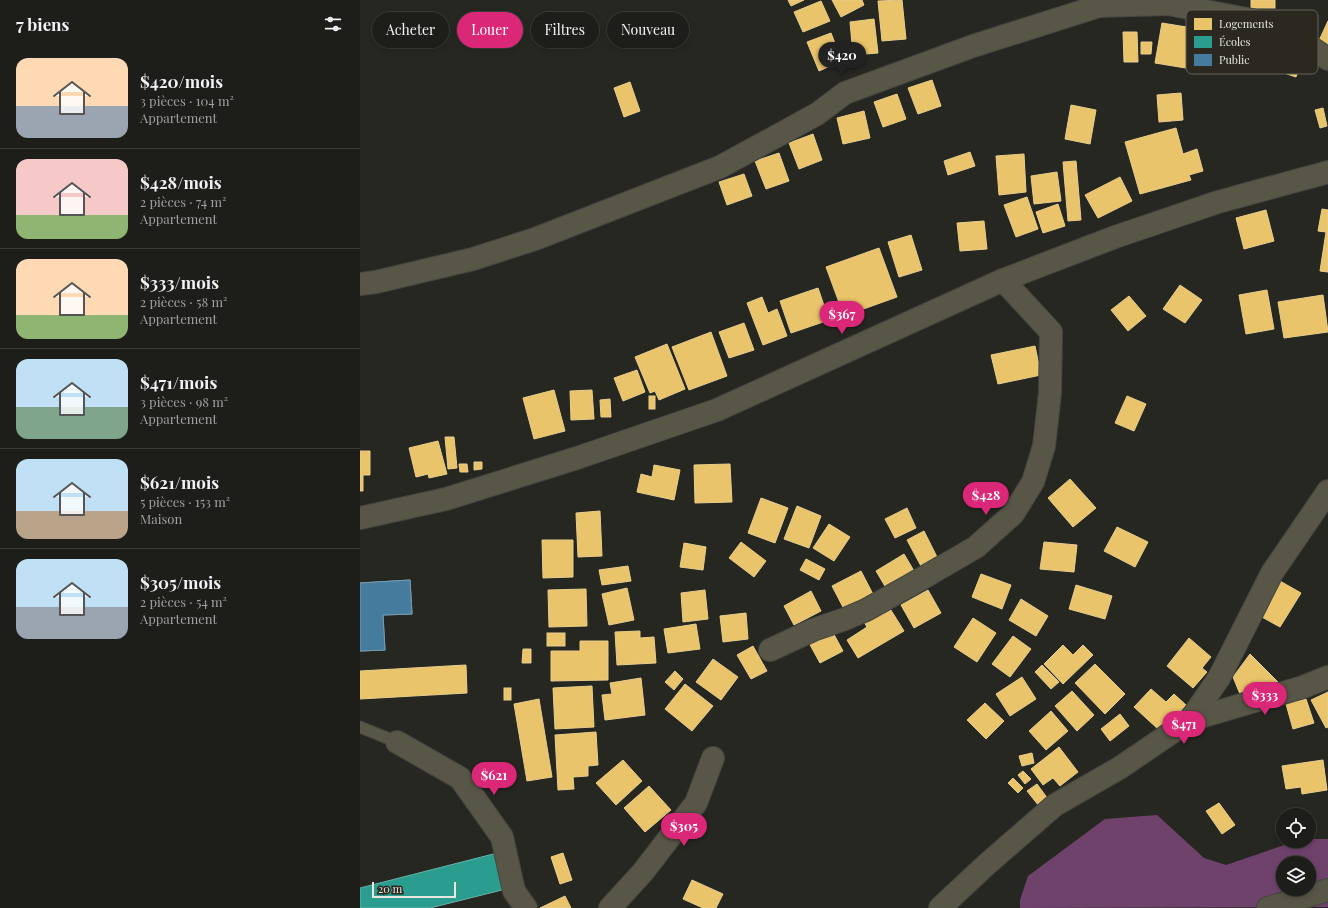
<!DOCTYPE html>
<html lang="fr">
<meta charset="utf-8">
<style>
:root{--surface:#1d1d1a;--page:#252623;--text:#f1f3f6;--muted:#a0a2a2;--line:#3b3b39;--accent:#db2777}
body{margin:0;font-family:"Playfair Display",serif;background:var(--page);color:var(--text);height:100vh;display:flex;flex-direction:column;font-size:15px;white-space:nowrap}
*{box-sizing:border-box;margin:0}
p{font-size:13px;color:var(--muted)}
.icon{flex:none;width:22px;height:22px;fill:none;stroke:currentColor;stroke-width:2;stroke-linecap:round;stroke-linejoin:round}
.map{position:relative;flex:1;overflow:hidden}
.sheet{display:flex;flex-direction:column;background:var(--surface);width:360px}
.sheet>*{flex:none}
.top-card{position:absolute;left:12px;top:12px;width:380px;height:36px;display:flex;gap:8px}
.fabs{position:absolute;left:916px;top:808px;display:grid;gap:8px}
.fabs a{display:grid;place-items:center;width:40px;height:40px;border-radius:50%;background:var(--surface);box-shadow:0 2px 6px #0003,0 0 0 1px var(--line);font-size:20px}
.scale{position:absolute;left:12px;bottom:10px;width:84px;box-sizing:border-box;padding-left:4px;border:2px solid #e7e6e0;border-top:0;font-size:11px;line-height:14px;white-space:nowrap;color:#e7e6e0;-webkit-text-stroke:3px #2a281f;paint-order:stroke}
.price{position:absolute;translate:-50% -34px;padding:0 9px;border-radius:14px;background:var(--accent);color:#fff;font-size:13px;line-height:26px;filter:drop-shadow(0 1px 2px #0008)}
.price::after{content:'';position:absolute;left:50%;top:24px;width:12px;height:9px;margin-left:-6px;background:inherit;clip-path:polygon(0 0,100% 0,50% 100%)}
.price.on{background:#222;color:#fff}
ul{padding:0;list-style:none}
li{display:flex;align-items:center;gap:12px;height:100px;padding:0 16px}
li+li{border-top:1px solid var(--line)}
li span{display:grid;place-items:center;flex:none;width:112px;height:80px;border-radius:12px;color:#555}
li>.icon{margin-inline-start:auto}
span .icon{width:48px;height:48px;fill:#fffc;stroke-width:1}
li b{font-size:17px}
h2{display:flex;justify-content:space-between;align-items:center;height:48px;padding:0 16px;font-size:17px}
.pill{padding:0 14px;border-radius:18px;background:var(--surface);box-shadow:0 2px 6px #0003,0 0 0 1px var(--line);font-size:14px;line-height:36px}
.pill.on{background:var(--accent);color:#fff}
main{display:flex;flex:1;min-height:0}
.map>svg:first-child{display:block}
</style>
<main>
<section class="sheet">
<h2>7 biens<svg class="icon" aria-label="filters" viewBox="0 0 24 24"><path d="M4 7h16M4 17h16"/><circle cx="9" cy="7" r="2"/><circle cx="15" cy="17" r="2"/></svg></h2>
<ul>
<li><span style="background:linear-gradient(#ffd9b3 60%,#9aa5b1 0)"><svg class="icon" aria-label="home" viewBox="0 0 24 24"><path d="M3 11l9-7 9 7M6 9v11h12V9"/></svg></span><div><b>$420/mois</b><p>3 pièces · 104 m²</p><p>Appartement</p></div></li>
<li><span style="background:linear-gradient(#f6c9c9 70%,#8fb573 0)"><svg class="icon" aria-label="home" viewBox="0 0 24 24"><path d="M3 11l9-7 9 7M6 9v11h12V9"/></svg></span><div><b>$428/mois</b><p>2 pièces · 74 m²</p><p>Appartement</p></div></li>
<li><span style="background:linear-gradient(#ffd9b3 70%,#8fb573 0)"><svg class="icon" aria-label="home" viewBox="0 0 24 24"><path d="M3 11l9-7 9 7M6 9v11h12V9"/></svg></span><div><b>$333/mois</b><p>2 pièces · 58 m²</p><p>Appartement</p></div></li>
<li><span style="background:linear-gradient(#bfe0f5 60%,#7fa58c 0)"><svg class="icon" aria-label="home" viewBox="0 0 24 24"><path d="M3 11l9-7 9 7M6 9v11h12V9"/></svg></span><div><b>$471/mois</b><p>3 pièces · 98 m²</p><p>Appartement</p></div></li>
<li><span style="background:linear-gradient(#bfe0f5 65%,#b9a48a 0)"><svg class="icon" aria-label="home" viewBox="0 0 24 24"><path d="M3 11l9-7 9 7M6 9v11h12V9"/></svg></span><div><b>$621/mois</b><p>5 pièces · 153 m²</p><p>Maison</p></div></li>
<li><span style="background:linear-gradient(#bfe0f5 60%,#9aa5b1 0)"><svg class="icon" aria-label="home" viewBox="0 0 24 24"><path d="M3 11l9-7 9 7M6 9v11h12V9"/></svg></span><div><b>$305/mois</b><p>2 pièces · 54 m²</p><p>Appartement</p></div></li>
</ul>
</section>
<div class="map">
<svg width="968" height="908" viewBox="0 0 968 908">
<rect width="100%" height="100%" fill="#272722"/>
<path fill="#6f426c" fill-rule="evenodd" d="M 797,815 L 844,858 L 866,865 L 936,841 L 949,841 L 949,839 L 968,839 L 968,907 L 660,908 L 660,900 L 668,876 L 745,819 ZM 923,863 L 949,863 L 949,889 L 923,889 Z"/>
<g fill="#e9c46a" stroke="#e8ce8d">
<path d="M 428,0 L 444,0 L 431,6 Z"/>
<path d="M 472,0 L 502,0 L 504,5 L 481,17 Z"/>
<path d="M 542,0 L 546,39 L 522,41 L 518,1 Z"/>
<rect x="891" y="0" width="24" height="8"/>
<path d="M 461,1 L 470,21 L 443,32 L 434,12 Z"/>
<path d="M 514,19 L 518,53 L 493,55 L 490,22 Z"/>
<path d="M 968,21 L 968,52 L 956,47 Z"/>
<path d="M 802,23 L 851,31 L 844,71 L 795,63 Z"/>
<path d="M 763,32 L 777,32 L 778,62 L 764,62 Z"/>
<path d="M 471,33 L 482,61 L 459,71 L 447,42 Z"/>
<path d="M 911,41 L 944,52 L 936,77 L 903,66 Z"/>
<path d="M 781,42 L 792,42 L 791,54 L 781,54 Z"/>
<path d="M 572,80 L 581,106 L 558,114 L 548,88 Z"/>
<path d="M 270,82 L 280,111 L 264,117 L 254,88 Z"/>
<path d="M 821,93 L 823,120 L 799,122 L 797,95 Z"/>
<path d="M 537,94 L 546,119 L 523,127 L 514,102 Z"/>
<path d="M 711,105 L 736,110 L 730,144 L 705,139 Z"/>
<path d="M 963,108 L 967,126 L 960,128 L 955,110 Z"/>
<path d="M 504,111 L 510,138 L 483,144 L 477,118 Z"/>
<path d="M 816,128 L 823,154 L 837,149 L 843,171 L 829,175 L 831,180 L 780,194 L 765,142 Z"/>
<path d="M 453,134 L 462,160 L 439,169 L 429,143 Z"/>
<path d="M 610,152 L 615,166 L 588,175 L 584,161 Z"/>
<path d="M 419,153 L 429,181 L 406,189 L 395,161 Z"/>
<path d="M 664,154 L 666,192 L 639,195 L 636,156 Z"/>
<path d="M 716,161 L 721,220 L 708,221 L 703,162 Z"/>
<path d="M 697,172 L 701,201 L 674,204 L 671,176 Z"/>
<path d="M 384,174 L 392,196 L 367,205 L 359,182 Z"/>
<path d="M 760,177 L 772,201 L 738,218 L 725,195 Z"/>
<path d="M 667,197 L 678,229 L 656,237 L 644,205 Z"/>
<path d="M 698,204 L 705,226 L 683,233 L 676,212 Z"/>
<path d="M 962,209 L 968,210 L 968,272 L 960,271 L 966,232 L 958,231 Z"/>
<path d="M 906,210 L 914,241 L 884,249 L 876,218 Z"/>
<path d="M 624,221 L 627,249 L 600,251 L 597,223 Z"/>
<path d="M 551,235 L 562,270 L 539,277 L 528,242 Z"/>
<path d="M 519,248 L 537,297 L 484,316 L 466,267 Z"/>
<path d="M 820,285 L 842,300 L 825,323 L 803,309 Z"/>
<path d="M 458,288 L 469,320 L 431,333 L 420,301 Z"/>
<path d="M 907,290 L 914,329 L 886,334 L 879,295 Z"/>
<path d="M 963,295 L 968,332 L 924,338 L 918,302 Z"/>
<path d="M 769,296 L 786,316 L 768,331 L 751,310 Z"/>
<path d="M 402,297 L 408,313 L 417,309 L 427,336 L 403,345 L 387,303 Z"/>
<path d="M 384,323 L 394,350 L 369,358 L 359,332 Z"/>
<path d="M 351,332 L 367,376 L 329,390 L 312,347 Z"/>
<path d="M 307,344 L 325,389 L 299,400 L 295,391 L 290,393 L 275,357 Z"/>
<path d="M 675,346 L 681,375 L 638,384 L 631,355 Z"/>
<path d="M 277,370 L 285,392 L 263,401 L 254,378 Z"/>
<path d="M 194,390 L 205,431 L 174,439 L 163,398 Z"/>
<path d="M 232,390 L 234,419 L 211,420 L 210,391 Z"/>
<rect x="289" y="396" width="6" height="13"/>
<path d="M 767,396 L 786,404 L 774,431 L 755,423 Z"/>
<path d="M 250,399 L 251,417 L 241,417 L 240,400 Z"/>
<path d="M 85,437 L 94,437 L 97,468 L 88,469 Z"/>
<path d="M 78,441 L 87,474 L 69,478 L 68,474 L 56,477 L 49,448 Z"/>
<path d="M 0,451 L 10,451 L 10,475 L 3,475 L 3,491 L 0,491 Z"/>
<path d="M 114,462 L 122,462 L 122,469 L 114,470 Z"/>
<path d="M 99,464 L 107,464 L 108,472 L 100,472 Z"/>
<path d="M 370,464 L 372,502 L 335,503 L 334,465 Z"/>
<path d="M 294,465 L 320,470 L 314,500 L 277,492 L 281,474 L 292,477 Z"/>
<path d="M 710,479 L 736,508 L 713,527 L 688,498 Z"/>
<path d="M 401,498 L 428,508 L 415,543 L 388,533 Z"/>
<path d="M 437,506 L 461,516 L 449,548 L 424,539 Z"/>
<path d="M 547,508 L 556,528 L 535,538 L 525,519 Z"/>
<path d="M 240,511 L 242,556 L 218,557 L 216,513 Z"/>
<path d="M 469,524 L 490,537 L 474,561 L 453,548 Z"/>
<path d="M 757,527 L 788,542 L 775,567 L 744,551 Z"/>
<path d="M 564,531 L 577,557 L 561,566 L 547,540 Z"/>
<path d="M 182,540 L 213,540 L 213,577 L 183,578 Z"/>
<path d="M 381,542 L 406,561 L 394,577 L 369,558 Z"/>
<path d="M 684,542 L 717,545 L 714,572 L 680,569 Z"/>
<path d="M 324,543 L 346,547 L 343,570 L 320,567 Z"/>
<path d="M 544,554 L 557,576 L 529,593 L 516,571 Z"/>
<path d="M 446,559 L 465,569 L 459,580 L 440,570 Z"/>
<path d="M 268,566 L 271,581 L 242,585 L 239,570 Z"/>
<path d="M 501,571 L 515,598 L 486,613 L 472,586 Z"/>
<path d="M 621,574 L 651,585 L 642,609 L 612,597 Z"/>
<path d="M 920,581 L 941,593 L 920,627 L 900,616 Z"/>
<path d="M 716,585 L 752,596 L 745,619 L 709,609 Z"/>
<path d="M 267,588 L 274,620 L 249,625 L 242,594 Z"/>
<path d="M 226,589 L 227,626 L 189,627 L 188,590 Z"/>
<path d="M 345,590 L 348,619 L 323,622 L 321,593 Z"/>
<path d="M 568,590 L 581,613 L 554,628 L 541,605 Z"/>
<path d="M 451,591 L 461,611 L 434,625 L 424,606 Z"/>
<path d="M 661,599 L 688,616 L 676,636 L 649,620 Z"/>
<path d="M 529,607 L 544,631 L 498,658 L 487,640 L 507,627 L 504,622 Z"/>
<path d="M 386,613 L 388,639 L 363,642 L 360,616 Z"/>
<path d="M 613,618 L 636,633 L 617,662 L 594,647 Z"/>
<path d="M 336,624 L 340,649 L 308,653 L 304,629 Z"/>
<path d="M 471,629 L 483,651 L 460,663 L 448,641 Z"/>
<path d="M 280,631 L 280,638 L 294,637 L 296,663 L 257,665 L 255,632 Z"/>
<rect x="187" y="633" width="18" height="13"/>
<path d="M 653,636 L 671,649 L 650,677 L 632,664 Z"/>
<path d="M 829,638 L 851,657 L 842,668 L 847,672 L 833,688 L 807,666 Z"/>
<path d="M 220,641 L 248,641 L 248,680 L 191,681 L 191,651 L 220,651 Z"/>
<path d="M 703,645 L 713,655 L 723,645 L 733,655 L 703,684 L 684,664 Z"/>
<path d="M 393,646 L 407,671 L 391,679 L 377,655 Z"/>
<path d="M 163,649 L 171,649 L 171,663 L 162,663 Z"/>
<path d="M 890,654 L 920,684 L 880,694 L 873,677 Z"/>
<path d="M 353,659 L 378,677 L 361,700 L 336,682 Z"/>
<path d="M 735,664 L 765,694 L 745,714 L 715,683 Z"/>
<path d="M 106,665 L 107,693 L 0,699 L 0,671 Z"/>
<path d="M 682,665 L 699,682 L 691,689 L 675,672 Z"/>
<path d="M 315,671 L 323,679 L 314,690 L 305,682 Z"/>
<path d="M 662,677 L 676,699 L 650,716 L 636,694 Z"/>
<path d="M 281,678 L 285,715 L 245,720 L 242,695 L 252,694 L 250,683 Z"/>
<path d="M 325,684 L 353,706 L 332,731 L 305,709 Z"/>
<path d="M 232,686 L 234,727 L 195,729 L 193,688 Z"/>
<rect x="144" y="688" width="7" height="12"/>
<path d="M 791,689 L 806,702 L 814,694 L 826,705 L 811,722 L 808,718 L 798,729 L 774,707 Z"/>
<path d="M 712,691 L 734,715 L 717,731 L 695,706 Z"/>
<path d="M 968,692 L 968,727 L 966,728 L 951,700 Z"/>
<path d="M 179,699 L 192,777 L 167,781 L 154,704 Z"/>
<path d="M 946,699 L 954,723 L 933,729 L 926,704 Z"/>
<path d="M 625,703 L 644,721 L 626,739 L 607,720 Z"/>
<path d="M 691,711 L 708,731 L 686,750 L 669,731 Z"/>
<path d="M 760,714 L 769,726 L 750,741 L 741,729 Z"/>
<path d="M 236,732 L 238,765 L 228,766 L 228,776 L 213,777 L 214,789 L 198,790 L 195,735 Z"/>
<path d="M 699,747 L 718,772 L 700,786 L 693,778 L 683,785 L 671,769 Z"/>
<path d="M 672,753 L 674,763 L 662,766 L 659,756 Z"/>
<path d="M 263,760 L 282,781 L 256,805 L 236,783 Z"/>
<path d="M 963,760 L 967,790 L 942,794 L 941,787 L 926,789 L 922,766 Z"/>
<path d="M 663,771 L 671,779 L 665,784 L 658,775 Z"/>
<path d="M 653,778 L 663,788 L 658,793 L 648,783 Z"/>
<path d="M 677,784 L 688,799 L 679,806 L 667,791 Z"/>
<path d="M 289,786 L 311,810 L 285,832 L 264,808 Z"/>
<path d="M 859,803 L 875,825 L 862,834 L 846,811 Z"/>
<path d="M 203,853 L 212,880 L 200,884 L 191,857 Z"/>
<path d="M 332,880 L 363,894 L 356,908 L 343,908 L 323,899 Z"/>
<path d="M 205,896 L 211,908 L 180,908 Z"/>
</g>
<path fill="#2a9d8f" stroke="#63b3a7" d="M 141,852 L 150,888 L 70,908 L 0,908 L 0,888 Z"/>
<g fill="#457b9d" stroke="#769bb1">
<path d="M 50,580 L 52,614 L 23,615 L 25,650 L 0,651 L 0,583 Z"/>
<path d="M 50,580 L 52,614 L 23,615 L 25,650 L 0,651 L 0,583 Z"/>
</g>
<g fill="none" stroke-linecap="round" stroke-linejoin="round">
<g stroke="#454541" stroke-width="13">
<path id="service" d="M 0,727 L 37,742"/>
</g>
<g stroke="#454541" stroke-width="24">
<g id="minor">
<path d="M 0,284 L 16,282 L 113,259 L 175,239 L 360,167 L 457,114 L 485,93 L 613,46 L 739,6 L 808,4 L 892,20 L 933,35 L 968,59"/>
<path d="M 410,650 L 453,630 L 485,619 L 506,610 L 549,586 L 616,547 L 653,514 L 673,482 L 684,446 L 690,393 L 691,332 L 643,280"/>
<path d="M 830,720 L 943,687 L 968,677"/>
<path d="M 37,742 L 100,778 L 142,837 L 154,891 L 166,908"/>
<path d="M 250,908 L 283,872 L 336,803 L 353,758"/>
<path d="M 580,908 L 626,865 L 695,805 L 761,767 L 830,720 L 859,678 L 912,573 L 968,491"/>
<path d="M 908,908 L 968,890"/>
</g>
</g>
<g stroke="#454541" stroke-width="24">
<path id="tertiary" d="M 0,518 L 86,499 L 217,458 L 357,410 L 643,280 L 755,237 L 858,202 L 968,172"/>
</g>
<use href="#service" stroke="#585647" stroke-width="11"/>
<use href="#minor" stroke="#585647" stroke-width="22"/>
<use href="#tertiary" stroke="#585647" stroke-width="22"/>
</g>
<rect x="826" y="10" width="132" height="64" rx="6" fill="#2a281f" stroke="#636159" stroke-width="1"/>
<rect x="834" y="18" width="18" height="12" fill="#e9c46a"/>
<rect x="834" y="36" width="18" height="12" fill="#2a9d8f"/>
<rect x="834" y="54" width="18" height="12" fill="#457b9d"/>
<g font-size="11" fill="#e7e6e0">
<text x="859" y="28">Logements</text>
<text x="859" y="46">Écoles</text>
<text x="859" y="64">Public</text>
</g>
</svg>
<div class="fabs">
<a><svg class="icon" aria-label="locate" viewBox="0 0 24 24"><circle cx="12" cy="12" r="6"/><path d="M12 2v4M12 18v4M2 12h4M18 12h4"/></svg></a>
<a><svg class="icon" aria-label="layers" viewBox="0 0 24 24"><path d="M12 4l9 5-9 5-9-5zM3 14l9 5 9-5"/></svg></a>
</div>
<div class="scale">20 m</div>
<b class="price on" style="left:482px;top:76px">$420</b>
<b class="price" style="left:482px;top:335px">$367</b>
<b class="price" style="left:626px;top:516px">$428</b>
<b class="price" style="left:905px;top:716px">$333</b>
<b class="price" style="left:824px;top:745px">$471</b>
<b class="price" style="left:134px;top:796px">$621</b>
<b class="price" style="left:324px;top:847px">$305</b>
<div class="top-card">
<a class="pill">Acheter</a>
<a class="pill on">Louer</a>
<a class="pill">Filtres</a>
<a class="pill">Nouveau</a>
</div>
</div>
</main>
